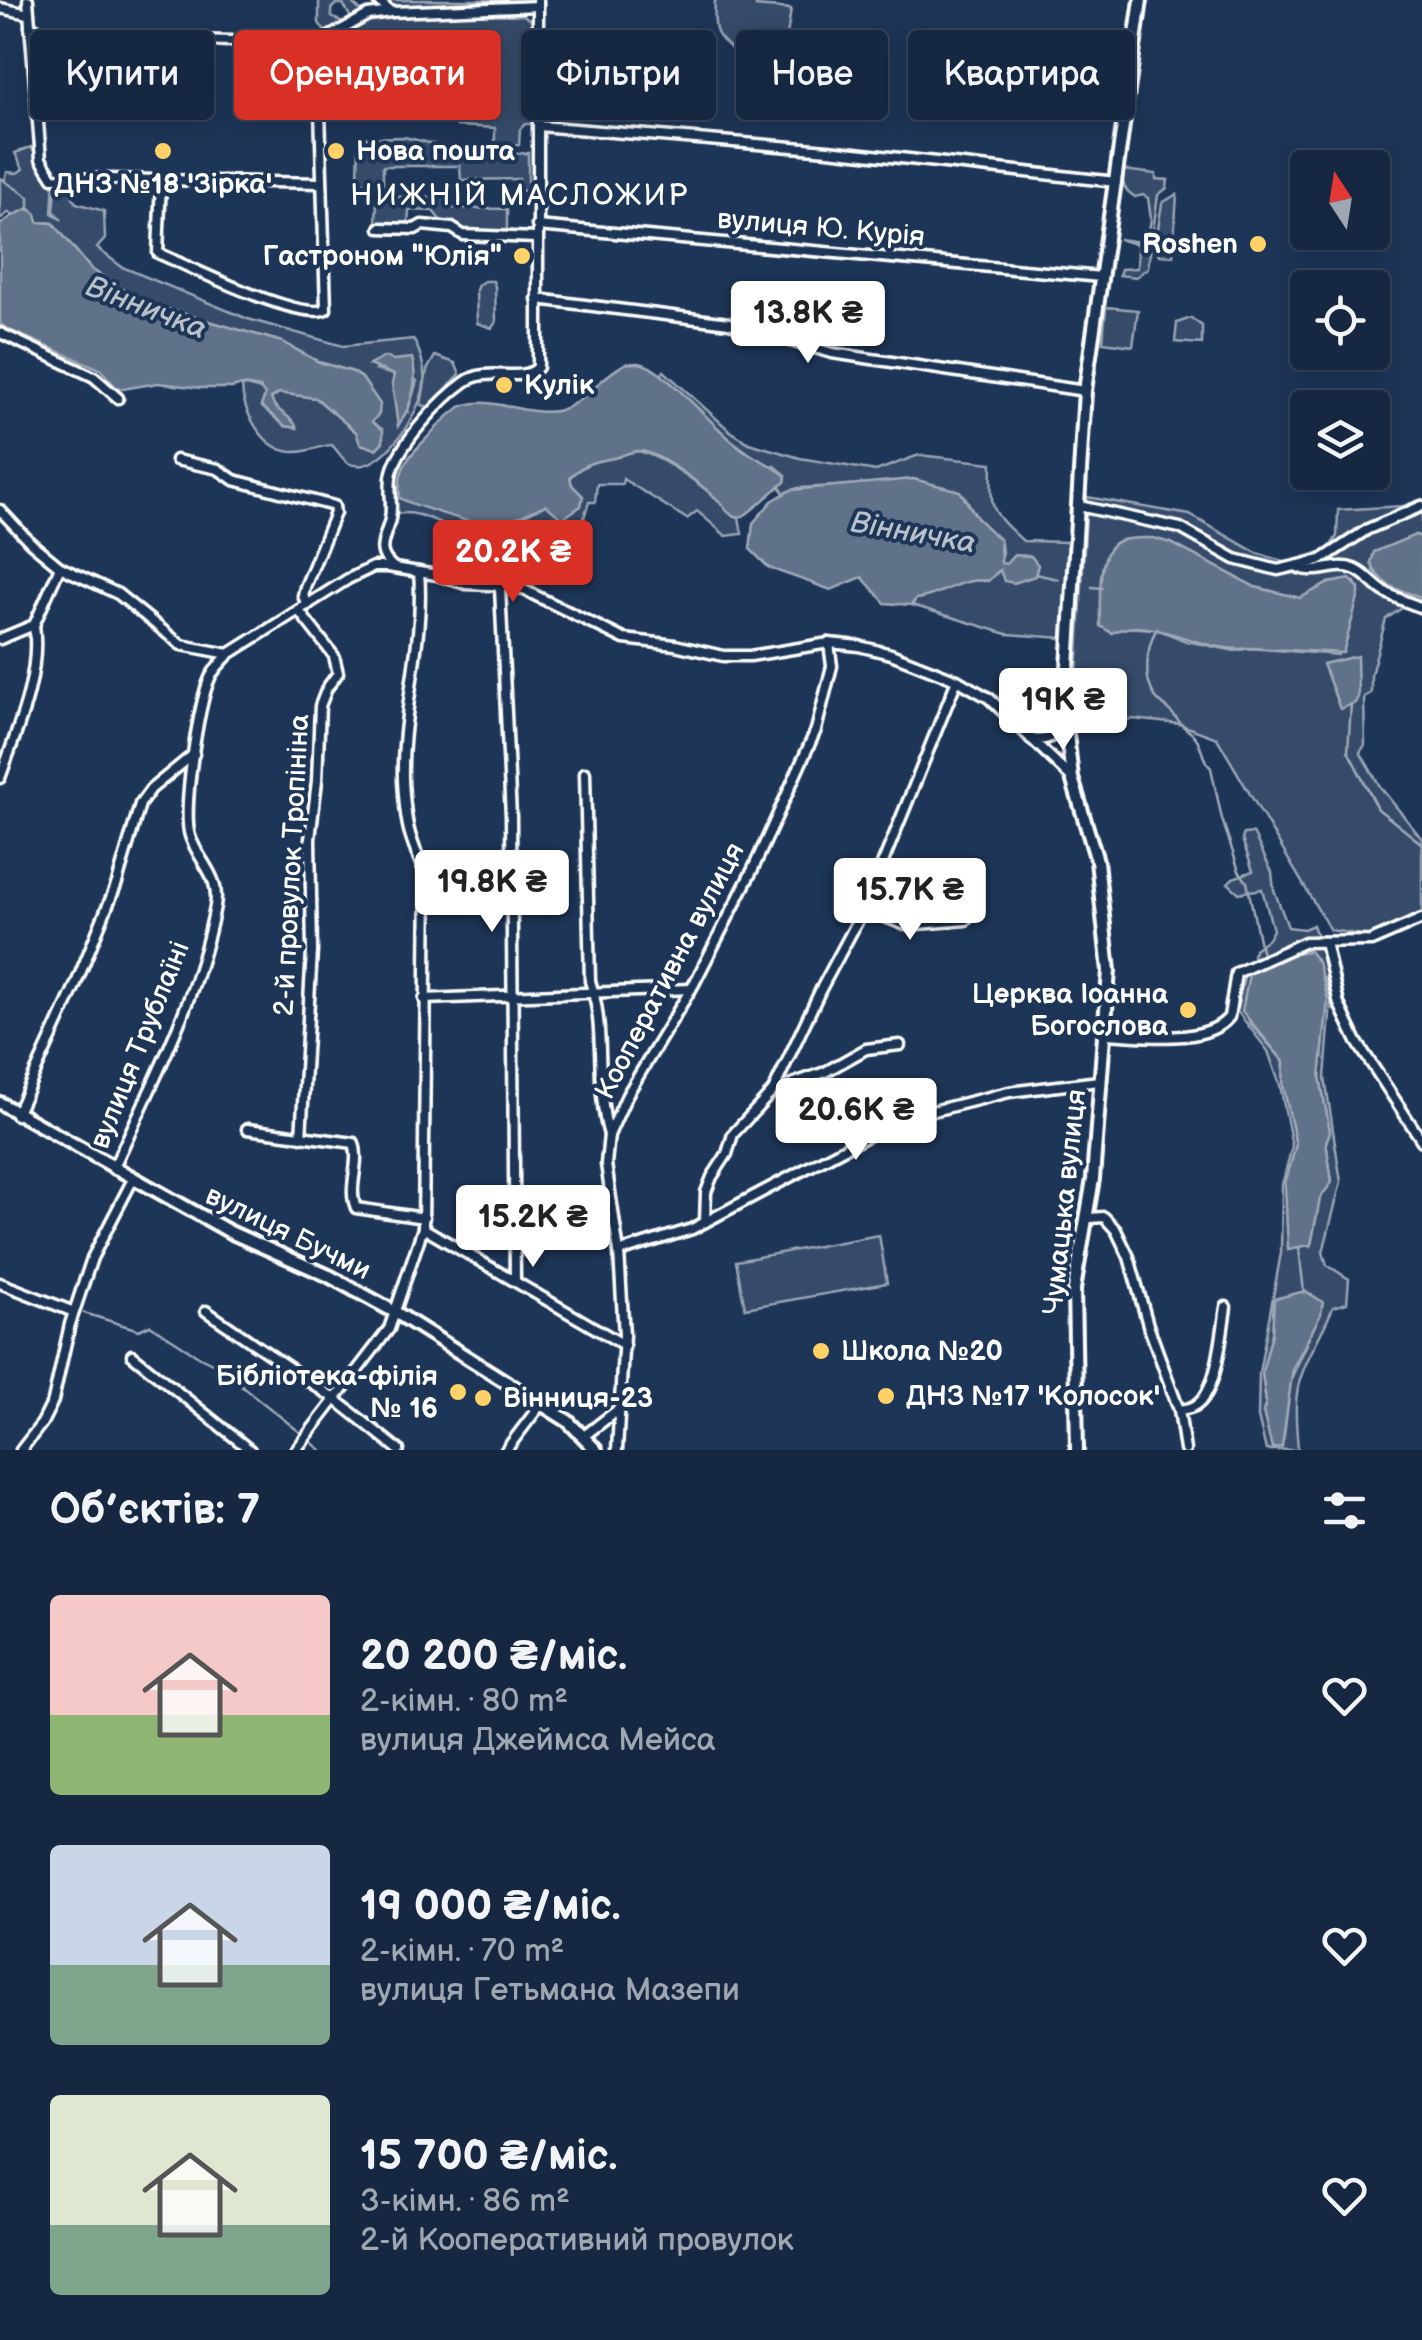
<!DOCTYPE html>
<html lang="uk">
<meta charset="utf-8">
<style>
:root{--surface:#162841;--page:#23344c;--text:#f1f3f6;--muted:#9ea6b1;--line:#35445a;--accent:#d93025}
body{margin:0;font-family:"Balsamiq Sans",sans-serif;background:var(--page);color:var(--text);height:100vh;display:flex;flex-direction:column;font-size:38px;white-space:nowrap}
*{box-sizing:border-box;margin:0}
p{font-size:32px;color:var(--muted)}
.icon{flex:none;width:55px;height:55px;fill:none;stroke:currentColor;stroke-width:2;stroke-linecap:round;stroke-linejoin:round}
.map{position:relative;height:1450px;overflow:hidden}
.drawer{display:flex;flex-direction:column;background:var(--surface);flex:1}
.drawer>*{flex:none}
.top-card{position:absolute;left:30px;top:30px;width:1362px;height:90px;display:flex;gap:20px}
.needle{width:65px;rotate:348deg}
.tools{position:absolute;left:1290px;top:150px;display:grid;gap:20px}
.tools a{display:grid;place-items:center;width:100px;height:100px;border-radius:10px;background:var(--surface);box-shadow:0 5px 25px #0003,0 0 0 2px var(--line);font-size:50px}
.price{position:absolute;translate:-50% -85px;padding:0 22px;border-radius:10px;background:#fff;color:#222;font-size:32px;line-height:65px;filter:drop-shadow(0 2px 5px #0008)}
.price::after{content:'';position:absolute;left:50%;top:60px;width:30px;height:22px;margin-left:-15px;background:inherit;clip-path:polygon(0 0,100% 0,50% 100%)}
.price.active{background:var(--accent);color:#fff}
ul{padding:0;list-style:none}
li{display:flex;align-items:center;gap:30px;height:250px;padding:0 50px}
li span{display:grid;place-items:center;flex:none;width:280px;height:200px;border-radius:10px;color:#555}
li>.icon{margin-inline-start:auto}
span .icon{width:120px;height:120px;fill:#fffc;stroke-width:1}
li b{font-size:42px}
h2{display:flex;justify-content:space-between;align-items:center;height:120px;padding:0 50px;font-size:42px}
.tag{padding:0 35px;border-radius:10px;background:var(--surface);box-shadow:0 5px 25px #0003,0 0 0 2px var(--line);font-size:35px;line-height:90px}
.tag.active{background:var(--accent);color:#fff}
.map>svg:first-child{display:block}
</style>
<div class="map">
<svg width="1422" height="1450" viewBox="0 0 1422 1450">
<rect width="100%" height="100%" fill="#1d3557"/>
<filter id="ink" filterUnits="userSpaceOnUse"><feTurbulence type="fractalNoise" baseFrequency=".01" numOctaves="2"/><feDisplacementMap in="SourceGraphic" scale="20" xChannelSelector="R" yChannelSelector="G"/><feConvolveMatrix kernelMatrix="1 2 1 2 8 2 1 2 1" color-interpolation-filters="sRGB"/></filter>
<g filter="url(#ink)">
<g fill="#364b69" stroke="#9aa5b4" stroke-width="2.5" fill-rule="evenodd">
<path d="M 319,0 L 349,0 L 363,13 L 351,18 L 343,4 L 336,4 L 331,9 L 332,17 L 344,23 L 326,33 L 319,23 Z"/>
<path d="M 378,0 L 525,0 L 518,5 L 391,11 Z"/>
<path d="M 715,0 L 756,0 L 756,6 L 791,9 L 780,83 L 774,90 L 763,91 C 752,82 750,76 743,65 C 723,31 712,49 715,0 Z"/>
<path d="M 470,14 L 523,15 L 533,21 L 533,124 L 525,124 L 520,129 L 519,145 L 495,146 L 495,128 L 457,126 L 457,116 L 422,115 L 422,95 L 398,80 L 400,67 L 350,28 L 374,17 Z"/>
<path d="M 404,137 L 446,147 L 460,157 L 528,153 L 528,190 L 520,191 L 519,179 L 461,180 L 460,166 L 383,166 L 383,186 L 358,182 L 359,138 Z"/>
<path d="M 31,147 L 54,181 L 52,213 L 62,220 L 54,211 L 56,191 L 63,188 L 70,191 L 76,203 L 104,211 L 105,239 L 97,248 L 122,267 L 248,319 L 343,346 L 413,339 C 420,350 426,370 424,384 C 422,410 381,479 348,463 C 343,460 337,450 332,445 C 318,446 307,453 292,452 C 263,450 242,411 242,385 L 265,391 L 265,395 L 285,426 L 296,427 C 290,414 275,412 271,399 L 279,393 L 316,398 L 356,432 L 375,427 L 371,422 L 370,391 L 362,378 L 353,372 L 319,362 L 282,342 L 143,302 L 91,269 L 53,223 L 38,222 L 29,209 L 12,216 L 9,212 L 0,219 L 0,178 L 5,180 L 7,172 L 17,173 L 23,169 L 15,153 ZM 385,357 L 417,381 L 408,411 L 394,375 L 375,370 Z"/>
<path d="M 1123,170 L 1156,174 L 1156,179 L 1168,180 L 1167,188 L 1158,195 L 1148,268 L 1136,277 L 1119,275 L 1121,269 L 1137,268 L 1138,245 L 1119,239 L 1147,243 L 1151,219 L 1148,198 L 1143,195 L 1135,197 C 1123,189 1122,184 1123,170 Z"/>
<path d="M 1177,194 L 1173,256 L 1160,255 L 1155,248 L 1162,203 Z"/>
<path d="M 377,196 L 444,198 L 451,208 L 507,209 L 507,235 C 477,234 452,239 433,211 L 409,210 L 408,226 L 376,226 Z"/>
<path d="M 484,281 L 493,281 L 495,286 L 496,322 L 492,328 L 477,323 L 476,290 L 478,285 Z"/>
<path d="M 1106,307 L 1138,310 L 1133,346 L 1103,342 Z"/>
<path d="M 1191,318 L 1202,326 L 1202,344 L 1175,342 L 1177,323 Z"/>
<path d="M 435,356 L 455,363 L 460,374 L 429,407 L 421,405 L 427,370 Z"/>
<path d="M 664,371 L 729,430 L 749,443 L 800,458 L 876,471 L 919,455 L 992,463 C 991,510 988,509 1023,541 L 1071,542 L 1063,638 L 1007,634 L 912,605 L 916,599 C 938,596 963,575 984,581 L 1002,553 L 1001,543 L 977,518 L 964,495 L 913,479 L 877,484 L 798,488 L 784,493 L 779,486 L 785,482 L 786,475 L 775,466 L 765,465 L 715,428 L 661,375 Z"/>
<path d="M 639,451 C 666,459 693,479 715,497 C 724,505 727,514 739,517 L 742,534 L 726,536 L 697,511 L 687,519 L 623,479 L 622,484 L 597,484 L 595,502 L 589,502 L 577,539 L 551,532 L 530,519 C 514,525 493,541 477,538 C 451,532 418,504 391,516 L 391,487 L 399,486 L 400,498 C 412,505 481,526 494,525 C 516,524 555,499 572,485 L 570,477 C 590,458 613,456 639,451 Z"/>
<path d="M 1087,497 L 1190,515 L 1257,553 L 1287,563 L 1329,549 L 1337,536 L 1338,510 L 1403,506 L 1422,499 L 1422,537 L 1415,535 L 1373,570 L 1390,588 L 1422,597 L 1422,603 L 1414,600 L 1386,619 L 1371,675 L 1371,693 L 1364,697 L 1365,745 L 1360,752 L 1381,788 L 1422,839 L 1422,913 L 1369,936 L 1330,930 L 1217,738 L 1179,724 L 1133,719 L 1074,725 ZM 1171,543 L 1255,587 L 1300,598 L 1329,583 L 1355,582 L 1359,594 L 1338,655 L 1250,648 L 1235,651 L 1186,641 L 1157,629 L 1124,627 Z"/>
<path d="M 1253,833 L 1272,872 L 1274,890 L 1288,927 L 1304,929 L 1313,925 L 1317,936 L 1259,958 L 1253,957 L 1254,949 L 1268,939 L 1273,930 L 1262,889 L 1239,893 L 1228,883 L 1233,878 L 1253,871 L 1242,839 L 1244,834 Z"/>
<path d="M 1306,946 L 1318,946 L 1324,952 L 1331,1001 L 1325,1078 L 1341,1182 L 1323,1252 L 1327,1265 L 1349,1279 L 1347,1303 L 1333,1307 C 1322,1336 1301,1364 1297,1394 C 1294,1412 1297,1432 1298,1450 L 1266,1450 L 1258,1417 L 1259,1373 L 1281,1253 L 1282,1185 L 1292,1146 L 1280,1085 L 1268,1051 L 1237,1011 L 1245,973 ZM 1295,953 L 1325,979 L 1328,999 L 1320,1077 L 1330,1131 L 1326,1142 L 1332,1182 L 1320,1198 L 1311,1245 L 1285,1184 L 1296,1145 L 1283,1084 L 1284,1062 L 1249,1022 L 1249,975 ZM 1272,1334 L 1307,1344 L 1290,1381 L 1284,1436 L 1263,1412 L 1266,1403 L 1262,1372 Z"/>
<path d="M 879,1235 L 887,1283 L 745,1308 L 736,1261 Z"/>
</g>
<g fill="#617289" stroke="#a0aab8" stroke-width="2.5">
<path d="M 29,208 L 36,214 L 38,222 L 53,223 L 91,269 L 143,302 L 282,342 L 319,362 L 353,372 L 362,378 L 380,404 L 379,414 L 372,422 L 383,430 L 383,442 L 376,449 L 360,444 L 356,432 L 316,398 L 279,393 L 271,398 C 274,413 292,414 297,428 L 285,426 L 261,406 L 265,395 L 260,388 L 242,385 L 232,388 L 201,388 L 158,383 L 123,389 L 116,387 L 100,369 L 9,330 L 0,324 L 0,225 L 12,216 Z"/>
<path d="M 385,357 L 393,360 L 412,358 C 419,383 412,405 398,426 L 392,384 L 394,375 L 369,365 Z"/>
<path d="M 627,363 C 632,364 638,362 643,364 C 668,372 715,429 739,447 C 755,459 772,464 786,476 L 785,482 C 776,488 749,514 743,516 C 738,517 734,517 729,513 C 725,510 723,505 719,501 C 706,488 659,452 640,451 C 632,450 625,455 618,457 C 597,462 588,460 570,477 L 572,485 L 583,496 L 581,506 L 562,519 L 546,505 C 530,511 510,523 493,525 C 480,527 413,505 400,498 C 397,473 405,460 422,443 C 433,432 443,419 456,410 C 483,389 531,421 563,409 C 585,401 603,374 627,363 Z"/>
<path d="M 913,479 L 960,491 L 977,518 L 1000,540 L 1001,563 L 1006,564 L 1014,555 L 1031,556 L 1038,565 L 1035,576 L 1014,583 L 1004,581 L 1000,570 L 988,581 C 962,576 942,596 916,599 L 911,605 L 885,603 L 862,577 L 831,590 L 769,568 L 750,549 L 753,523 L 772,501 L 791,490 Z"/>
<path d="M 1415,535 L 1422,537 L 1422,597 C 1399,590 1380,587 1371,563 L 1374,552 Z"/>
<path d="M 1153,538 L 1171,543 L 1255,587 L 1300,598 L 1329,583 L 1350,579 L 1359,588 L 1359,594 L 1343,653 L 1250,648 C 1204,656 1151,612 1112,633 L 1100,626 C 1100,605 1096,549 1119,541 C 1129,537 1143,538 1153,538 Z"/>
<path d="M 1357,656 L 1358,697 L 1355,703 L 1340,709 L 1323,664 Z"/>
<path d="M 1309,951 L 1318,962 L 1328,999 L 1320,1077 L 1330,1132 L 1326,1142 L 1332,1182 L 1320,1198 L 1311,1245 L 1288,1249 L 1285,1184 L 1296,1145 L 1283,1084 L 1284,1062 L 1242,1011 L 1249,974 L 1295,953 Z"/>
<path d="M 1305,1291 L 1323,1302 L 1321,1314 L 1293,1368 L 1282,1447 L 1272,1448 L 1263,1412 L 1266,1403 L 1262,1372 L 1272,1334 L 1274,1299 Z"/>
</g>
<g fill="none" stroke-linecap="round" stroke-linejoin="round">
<g stroke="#a0aab8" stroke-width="2.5">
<path d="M 0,178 L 29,197 L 29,210"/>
<path d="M 1035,574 L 1058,579"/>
<path d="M 1092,587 L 1102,588"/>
<path d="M 1157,628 C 1146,647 1141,685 1160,702 C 1171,712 1172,712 1181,724 C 1186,730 1195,734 1198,741 C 1203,752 1202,759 1211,768 L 1222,819 L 1239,871 L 1247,882 L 1262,955"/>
<path d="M 1351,704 L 1348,751 L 1378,809 L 1422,844"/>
<path d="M 1299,1247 L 1304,1293"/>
<path d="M 0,1277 L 18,1286"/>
<path d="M 84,1313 L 139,1330 L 150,1325 L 200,1357 L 241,1377 L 242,1386 L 301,1433"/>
<path d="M 310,1441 L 321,1450"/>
</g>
<g stroke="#fff" stroke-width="15">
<g id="minor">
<path d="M 28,0 L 41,159 L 53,178 L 322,183"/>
<path d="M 377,0 L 391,12 L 538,6"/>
<path d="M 0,8 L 29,14"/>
<path d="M 30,26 L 52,37 L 318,43 L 326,309 C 300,322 188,266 158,253 L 161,181"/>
<path d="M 318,43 L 368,15 L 391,12"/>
<path d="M 539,126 L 828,150 L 1116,182"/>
<path d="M 537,226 L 1101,277"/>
<path d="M 380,228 L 415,229 L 422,225 L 452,228 L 463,235 L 537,238"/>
<path d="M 537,299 L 729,323 L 832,353 L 1085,391"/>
<path d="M 0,333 L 94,377 L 118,398"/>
<path d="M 176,460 L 218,469 L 234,480 L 334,506 L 335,513 L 305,587 L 303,596 L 308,605"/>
<path d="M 1079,506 L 1180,528 L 1235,559 L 1278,570 L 1321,560 L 1368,529 L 1422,506"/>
<path d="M 0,510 L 31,543 L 60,567 L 118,594 L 181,645 L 229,654 L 348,579 L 373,567 L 388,567 L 437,575 L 466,584 L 516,586 L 624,639 L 675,645 L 723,656 L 750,656 L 829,643 L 859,646 L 891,654 L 957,680 L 989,698 L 1072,778"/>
<path d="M 393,567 C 374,551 385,540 390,519 C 393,504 388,488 392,472 C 399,444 441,399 465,382 C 489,365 521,385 538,367 L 538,0"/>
<path d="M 1299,568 C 1318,575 1336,562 1354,569 C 1367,574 1374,586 1385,592 C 1397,599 1410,603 1422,608"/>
<path d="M 500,588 L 511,817 L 515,1281"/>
<path d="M 299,611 L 334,656 L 338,673 L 327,688 L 320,706 L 317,781 L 310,839 L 312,951 L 301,1137"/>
<path d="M 0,639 L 34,625 L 60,567"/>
<path d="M 1031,739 C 1048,742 1058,736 1064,719"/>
<path d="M 585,773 L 590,981 C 607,1030 594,1085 609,1135"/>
<path d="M 0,778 C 17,730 41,676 34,625"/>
<path d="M 864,909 L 906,925 L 966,920"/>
<path d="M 1325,942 L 1339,1004 L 1357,1042 L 1422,1141"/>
<path d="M 424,999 L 691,989"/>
<path d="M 1105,1034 C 1139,1035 1206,1046 1229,1017 L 1236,973 L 1305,942 L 1371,941 L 1422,919"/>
<path d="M 773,1091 L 825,1072 L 866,1049 L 900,1045"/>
<path d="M 16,1115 L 75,986 L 117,883 L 140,804 L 151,789 L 194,754"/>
<path d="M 247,1129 L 354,1143 C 361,1164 347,1187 356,1208 L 424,1218"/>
<path d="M 113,1169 C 152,1084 198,998 215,906 C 221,876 199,863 190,836 C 182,811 198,704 210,678 C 214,669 222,662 229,654"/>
<path d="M 1089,1218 L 1104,1217 L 1116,1230 L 1129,1257 L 1148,1325 L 1179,1410 L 1185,1450"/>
<path d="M 705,1222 L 706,1192 L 712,1177 L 727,1154 L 733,1134 L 773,1091 L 821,989 L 864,909 L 957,680"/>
<path d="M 423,1228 L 624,1345"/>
<path d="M 619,1252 L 692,1229 L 873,1133 L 917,1115 L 1009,1092 L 1099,1081"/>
<path d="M 0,1283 L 74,1312"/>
<path d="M 206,1311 L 335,1399 L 399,1450"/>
<path d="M 132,1355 L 250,1450"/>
<path d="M 1179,1410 C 1187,1409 1195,1408 1201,1401 C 1218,1383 1222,1332 1226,1307"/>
<path d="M 584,1436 L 620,1408"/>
<path d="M 21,1450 L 42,1423 L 53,1401 L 70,1324 L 92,1258 L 133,1179"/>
<path d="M 296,1450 L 389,1329 L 423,1228 L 427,885 C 424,867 415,852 410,834 C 405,817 404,798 403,780 C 401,710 425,642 419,572"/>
<path d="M 506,1450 L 541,1404"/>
<path d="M 617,1450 L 624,1335 L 619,1252 L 606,1164 L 609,1135 L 627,1095 L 694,984 L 753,869 L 816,730 L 832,666 L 829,643"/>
</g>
</g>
<g stroke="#fff" stroke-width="18">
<g id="tertiary">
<path d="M 0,1103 L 230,1232 L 329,1276 L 395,1312 L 568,1421 L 596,1450"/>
<path d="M 1077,1450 L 1074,1289 L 1093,1179 L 1109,971 L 1097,861 L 1072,778 L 1065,716 L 1085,391 L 1141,0"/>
</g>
</g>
<use href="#minor" stroke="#1d3557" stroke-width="8"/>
<use href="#tertiary" stroke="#1d3557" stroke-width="10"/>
</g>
</g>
<g fill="#ffd166" stroke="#1d3557" stroke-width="4">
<circle cx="163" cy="151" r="10"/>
<circle cx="336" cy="151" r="10"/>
<circle cx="1258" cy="244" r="10"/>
<circle cx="522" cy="256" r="10"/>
<circle cx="504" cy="385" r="10"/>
<circle cx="1188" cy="1010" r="10"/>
<circle cx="821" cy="1351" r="10"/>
<circle cx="458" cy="1392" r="10"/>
<circle cx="886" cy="1396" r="10"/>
<circle cx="483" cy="1398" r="10"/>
</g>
<g text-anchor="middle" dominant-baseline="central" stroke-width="8" stroke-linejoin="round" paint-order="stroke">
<g font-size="28" font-weight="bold" fill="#fff" stroke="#1d3557" text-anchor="start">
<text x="356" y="151">Нова пошта</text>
<text x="163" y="184" text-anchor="middle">ДНЗ №18 'Зірка'</text>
<text x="1238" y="244" text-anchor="end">Roshen</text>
<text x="502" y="256" text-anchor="end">Гастроном "Юлія"</text>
<text x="524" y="385">Кулік</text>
<text x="1168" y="994" text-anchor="end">Церква Іоанна<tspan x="1168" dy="32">Богослова</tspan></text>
<text x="841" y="1351">Школа №20</text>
<text x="438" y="1376" text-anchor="end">Бібліотека-філія<tspan x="438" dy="32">№ 16</tspan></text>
<text x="906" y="1396">ДНЗ №17 'Колосок'</text>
<text x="503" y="1398">Вінниця-23</text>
</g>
<g font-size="28" fill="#fff" stroke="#1d3557">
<text transform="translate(821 228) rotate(5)">вулиця Ю. Курія</text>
<text transform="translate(292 865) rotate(-87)">2-й провулок Тропініна</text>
<text transform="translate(670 971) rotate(-62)">Кооперативна вулиця</text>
<text transform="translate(140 1045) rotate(-68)">вулиця Трублаїні</text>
<text transform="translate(1065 1202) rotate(-84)">Чумацька вулиця</text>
<text transform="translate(288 1233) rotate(26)">вулиця Бучми</text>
</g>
<g font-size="30" letter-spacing="2.5" fill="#fff" stroke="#1d3557">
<text x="520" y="196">НИЖНІЙ МАСЛОЖИР</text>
</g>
<g font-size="30" font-style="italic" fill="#b8c0ca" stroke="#1d3557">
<text transform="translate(146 308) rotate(21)">Вінничка</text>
<text transform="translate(913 533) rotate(10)">Вінничка</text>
</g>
</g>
</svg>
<div class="tools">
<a><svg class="needle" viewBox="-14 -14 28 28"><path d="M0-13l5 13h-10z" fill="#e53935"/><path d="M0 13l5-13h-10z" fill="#9ea6b1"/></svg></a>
<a><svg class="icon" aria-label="locate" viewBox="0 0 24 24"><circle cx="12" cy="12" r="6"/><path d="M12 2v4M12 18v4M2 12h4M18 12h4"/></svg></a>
<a><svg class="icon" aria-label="layers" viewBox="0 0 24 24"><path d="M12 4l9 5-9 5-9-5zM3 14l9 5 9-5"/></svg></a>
</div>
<b class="price" style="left:808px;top:366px">13.8K ₴</b>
<b class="price active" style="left:513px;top:605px">20.2K ₴</b>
<b class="price" style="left:1063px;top:753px">19K ₴</b>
<b class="price" style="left:492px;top:935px">19.8K ₴</b>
<b class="price" style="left:910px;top:943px">15.7K ₴</b>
<b class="price" style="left:856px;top:1163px">20.6K ₴</b>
<b class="price" style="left:533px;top:1270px">15.2K ₴</b>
<div class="top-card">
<a class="tag">Купити</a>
<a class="tag active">Орендувати</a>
<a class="tag">Фільтри</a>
<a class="tag">Нове</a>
<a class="tag">Квартира</a>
</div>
</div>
<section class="drawer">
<h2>Об’єктів: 7<svg class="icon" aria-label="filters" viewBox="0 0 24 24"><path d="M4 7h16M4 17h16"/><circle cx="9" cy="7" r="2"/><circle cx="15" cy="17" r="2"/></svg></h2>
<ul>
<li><span style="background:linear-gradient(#f6c9c9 60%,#8fb573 0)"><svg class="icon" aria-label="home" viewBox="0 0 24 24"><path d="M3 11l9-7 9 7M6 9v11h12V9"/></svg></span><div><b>20 200 ₴/міс.</b><p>2-кімн. · 80 m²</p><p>вулиця Джеймса Мейса</p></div><svg class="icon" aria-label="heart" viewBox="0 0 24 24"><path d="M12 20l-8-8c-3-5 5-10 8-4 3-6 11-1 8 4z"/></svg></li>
<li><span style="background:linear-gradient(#c9d6e8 60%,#7fa58c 0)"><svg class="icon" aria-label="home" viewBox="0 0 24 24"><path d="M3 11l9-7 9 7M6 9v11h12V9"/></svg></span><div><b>19 000 ₴/міс.</b><p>2-кімн. · 70 m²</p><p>вулиця Гетьмана Мазепи</p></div><svg class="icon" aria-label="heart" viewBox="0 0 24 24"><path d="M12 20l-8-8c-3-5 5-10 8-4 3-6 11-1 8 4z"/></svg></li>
<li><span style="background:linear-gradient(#dfe7d0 65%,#7fa58c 0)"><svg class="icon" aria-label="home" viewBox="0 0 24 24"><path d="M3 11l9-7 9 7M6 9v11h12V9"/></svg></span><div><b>15 700 ₴/міс.</b><p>3-кімн. · 86 m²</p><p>2-й Кооперативний провулок</p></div><svg class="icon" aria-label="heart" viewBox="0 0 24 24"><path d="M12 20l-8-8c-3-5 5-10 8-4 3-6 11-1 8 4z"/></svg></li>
</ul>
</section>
